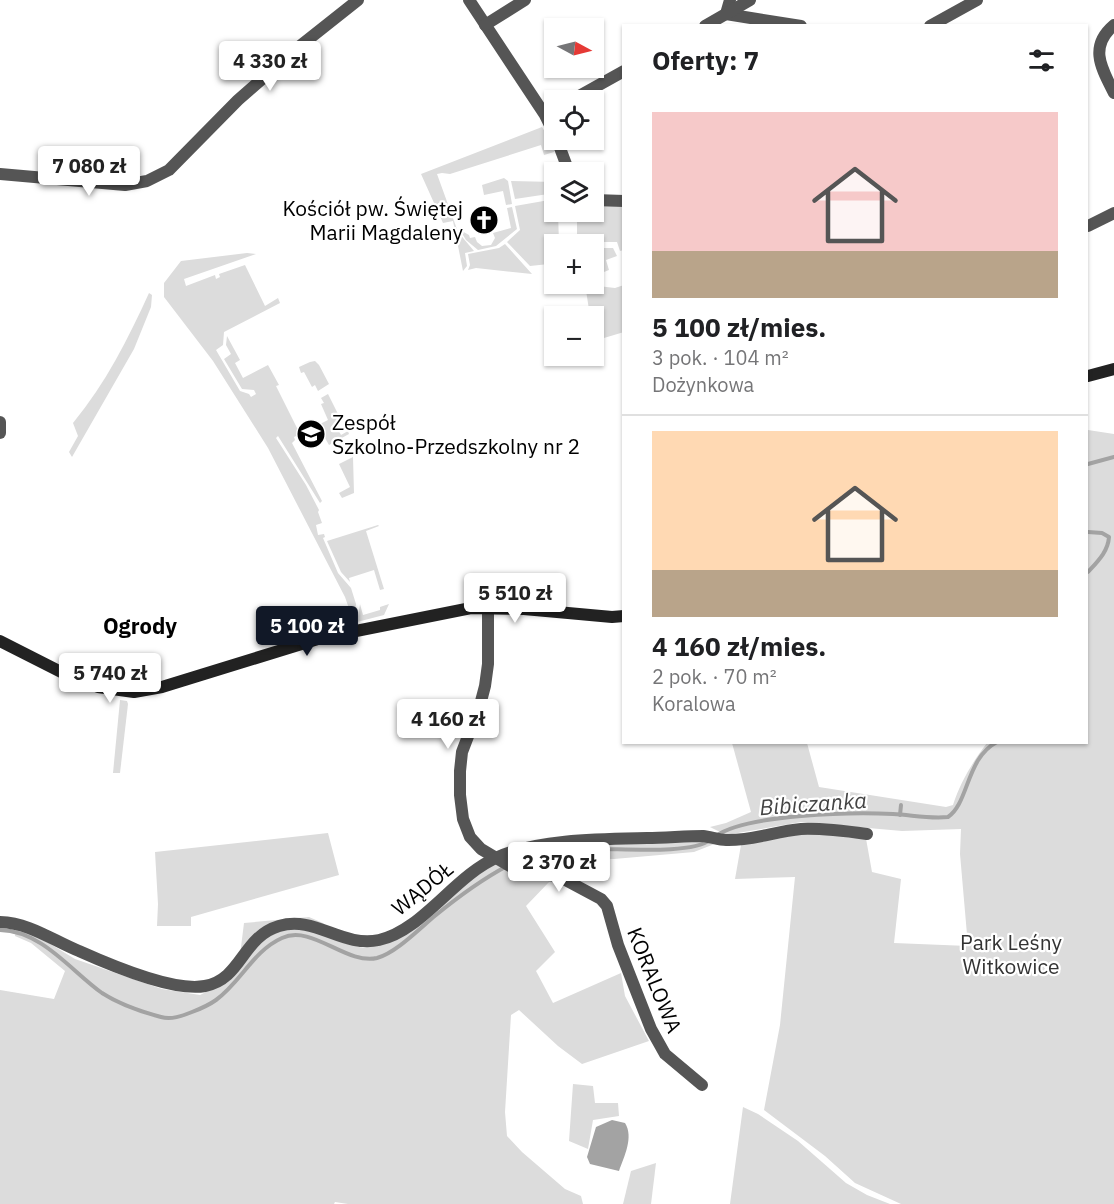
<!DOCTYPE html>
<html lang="pl">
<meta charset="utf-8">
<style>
:root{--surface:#fff;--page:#f6f6f6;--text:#202124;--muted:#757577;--line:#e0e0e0;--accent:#111827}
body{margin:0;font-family:"IBM Plex Sans",sans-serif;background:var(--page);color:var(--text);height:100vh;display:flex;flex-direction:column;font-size:22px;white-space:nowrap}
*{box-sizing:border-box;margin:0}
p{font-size:20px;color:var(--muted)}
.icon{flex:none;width:33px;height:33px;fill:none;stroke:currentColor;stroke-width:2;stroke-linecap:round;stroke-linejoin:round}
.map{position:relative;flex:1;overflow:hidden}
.sheet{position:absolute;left:622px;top:24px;width:466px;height:720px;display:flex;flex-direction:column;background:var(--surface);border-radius:0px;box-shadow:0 2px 4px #0004}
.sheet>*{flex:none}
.needle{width:39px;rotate:97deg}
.controls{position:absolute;left:544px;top:18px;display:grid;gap:12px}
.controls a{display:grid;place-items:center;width:60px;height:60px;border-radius:0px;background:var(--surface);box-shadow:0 2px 4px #0004;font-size:30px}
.price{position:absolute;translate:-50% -51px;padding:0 14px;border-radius:6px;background:#fff;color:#222;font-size:20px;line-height:39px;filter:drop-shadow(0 2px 3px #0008)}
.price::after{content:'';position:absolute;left:50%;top:36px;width:18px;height:14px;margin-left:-9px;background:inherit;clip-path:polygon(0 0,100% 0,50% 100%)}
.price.current{background:var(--accent);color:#fff}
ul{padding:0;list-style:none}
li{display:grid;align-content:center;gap:12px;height:318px;padding:0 30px}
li+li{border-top:2px solid var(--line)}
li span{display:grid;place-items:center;height:186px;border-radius:0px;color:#555}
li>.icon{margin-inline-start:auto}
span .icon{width:108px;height:108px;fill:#fffc;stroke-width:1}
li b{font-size:26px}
h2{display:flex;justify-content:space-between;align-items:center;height:72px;padding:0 30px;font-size:26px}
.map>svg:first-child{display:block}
</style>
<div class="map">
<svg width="1114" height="1204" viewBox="0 0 1114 1204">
<rect width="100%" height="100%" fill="#fff"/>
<g fill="#dcdcdc">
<path d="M 542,127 L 555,148 L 554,152 L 544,155 L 541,145 L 450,174 L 442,173 L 437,174 L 458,232 L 474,251 L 465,253 L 467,266 L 463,271 L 453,221 L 443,223 L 421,174 Z"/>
<path d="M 504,178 L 508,181 L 512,204 L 506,205 L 503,191 L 484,195 L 482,185 Z"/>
<path d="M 511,181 L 555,182 L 555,193 L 515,199 Z"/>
<path d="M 555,199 L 555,212 L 558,212 L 559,244 L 555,244 L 555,275 L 550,275 L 549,264 L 530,266 L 507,242 L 520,230 L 515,206 Z"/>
<path d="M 594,205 L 624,205 L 624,250 L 620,251 L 617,242 L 577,242 L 577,212 L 594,212 Z"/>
<path d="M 512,207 L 517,229 L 496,246 L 478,250 L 466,240 L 460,230 L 469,235 L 470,238 L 475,237 L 477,242 L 482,246 L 491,245 L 495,238 L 493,233 L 511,228 L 507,208 Z"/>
<path d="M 505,244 L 532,274 L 476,268 L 468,270 L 470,265 L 468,254 L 499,248 Z"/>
<path d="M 594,248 L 613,248 L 617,256 L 606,260 L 609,270 L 594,276 Z"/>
<path d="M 247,253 L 256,254 L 184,279 L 186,286 L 215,275 L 216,279 L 220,277 L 219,274 L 245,265 L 265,306 L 278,298 L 280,303 L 224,332 L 223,345 L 216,350 L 240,391 L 249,394 L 251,397 L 256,394 L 254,390 L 242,389 L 224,359 L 231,354 L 226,345 L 227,336 L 240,360 L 235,363 L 243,378 L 268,365 L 279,385 L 276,386 L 300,434 L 294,437 L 295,440 L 292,443 L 322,501 L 320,503 L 278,436 L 276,438 L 306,485 L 319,510 L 318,512 L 322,523 L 316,525 L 318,535 L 324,534 L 325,537 L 323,538 L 338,573 L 351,588 L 356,604 L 354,623 L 345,597 L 268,448 L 213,361 L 164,297 L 164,283 L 181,261 Z"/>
<path d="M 594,282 L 598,286 L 615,288 L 624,285 L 624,332 L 594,341 L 594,316 L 590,316 L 585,284 Z"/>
<path d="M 149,293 L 152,295 L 151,307 L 134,349 L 72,457 L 69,452 L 78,436 L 73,423 C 106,383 128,339 149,293 Z"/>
<path d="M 315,361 L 319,365 L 329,384 L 318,391 L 315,385 L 312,387 L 304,372 L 301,373 L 299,367 L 310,362 Z"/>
<path d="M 328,394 L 341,420 L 335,424 L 341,435 L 348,431 L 349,434 L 329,445 L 321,431 L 317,433 L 314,427 L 328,420 L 321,404 L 324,403 L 321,398 Z"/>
<path d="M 1088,430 L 1114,434 L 1114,1204 L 901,1204 L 855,1183 L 825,1156 L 764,1110 L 780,1025 L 795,877 L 735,879 L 741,845 L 803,832 L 865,833 L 872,872 L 901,879 L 894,943 L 968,946 L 960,854 L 961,829 L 902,831 L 801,822 L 726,835 L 710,827 L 726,823 L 751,812 L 732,743 L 807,743 L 819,787 L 946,807 L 953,805 C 960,783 973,761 987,743 L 1088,742 Z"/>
<path d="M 353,457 L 354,493 L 342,498 L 339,493 L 350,487 L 339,464 Z"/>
<path d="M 378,525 L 379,526 L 366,531 L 384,589 L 380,590 L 374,570 L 349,578 L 350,582 L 341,572 L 327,541 Z"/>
<path d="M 360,604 L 363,615 L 380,610 L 380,607 L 389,604 L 384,615 L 357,622 Z"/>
<path d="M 120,700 L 127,701 L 128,704 L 120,773 L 113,773 Z"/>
<path d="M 328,833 L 339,875 L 191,917 L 191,926 L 157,926 L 158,904 L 155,852 Z"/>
<path d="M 703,839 L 717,843 L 694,852 L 614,859 L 574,858 L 521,867 L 509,858 L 583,846 Z"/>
<path d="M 496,862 L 550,881 L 526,906 L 555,952 L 536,971 L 553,1003 L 621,973 L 625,996 L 649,1041 L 582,1064 L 558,1046 L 519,1010 L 511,1015 L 505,1112 L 507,1136 L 522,1152 L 565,1189 L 581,1196 L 583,1204 L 348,1204 L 335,1202 L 334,1204 L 0,1204 L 0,990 L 54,999 L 65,971 L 31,943 L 15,936 L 16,929 L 34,934 L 75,959 L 162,989 L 200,995 L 230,980 L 240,955 L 244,923 L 309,917 L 323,923 L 341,942 L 363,948 L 393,941 L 467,882 Z"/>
<path d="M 573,1084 L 593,1086 L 595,1103 L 618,1103 L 619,1116 L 593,1120 L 588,1149 L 569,1141 Z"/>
<path d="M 743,1107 L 758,1114 L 798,1141 L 846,1183 L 867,1195 L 890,1204 L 730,1204 Z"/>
<path d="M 656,1163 L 651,1204 L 623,1204 L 631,1171 Z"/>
</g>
<path fill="#a3a3a3" d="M 612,1120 L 625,1123 C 634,1137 624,1157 619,1171 L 590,1164 L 587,1157 L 596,1127 Z"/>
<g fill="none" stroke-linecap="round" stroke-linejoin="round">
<g stroke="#a3a3a3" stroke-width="4">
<path d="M 1088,464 L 1114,457"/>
<path d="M 1088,532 L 1102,533 L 1109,537 C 1108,552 1097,562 1088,572"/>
<path d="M 900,815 L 901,805"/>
<path d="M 716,836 C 746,814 854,812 893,814 C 912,815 929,819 948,817 C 969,803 966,758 997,742"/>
<path d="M 514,864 C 538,856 566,851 591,849 C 617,848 691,855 710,840"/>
<path d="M 0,930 C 42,931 70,970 102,993 C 119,1004 142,1012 161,1017 C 171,1020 182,1016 192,1012 C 200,1009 209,1005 216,1000 C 241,982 253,951 282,938 C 312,924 346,965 377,958 C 396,953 420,928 436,915 C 458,897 481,880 507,866"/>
</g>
<g stroke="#555" stroke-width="12">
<path d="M 469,0 L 545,115 L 555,135"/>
<path d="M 730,0 L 726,14 L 801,26"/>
<path d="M 485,25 L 525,0"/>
<path d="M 1114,25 C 1088,47 1102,69 1114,93"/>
<path d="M 705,26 L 750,0"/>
<path d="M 930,26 L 977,0"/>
<path d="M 572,100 L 624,71"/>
<path d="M 557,140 L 569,172"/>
<path d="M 0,174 L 125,185 L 147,181 L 169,170 L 238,100 L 300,46 L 358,0"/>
<path d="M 594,200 L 624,201"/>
<path d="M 1088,226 L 1114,213"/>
<path d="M 0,422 L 0,433"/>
<path d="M 488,607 L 488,664 L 485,686 L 480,705 L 462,752 L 460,771 L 460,795 L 463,819 L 470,837 L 481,849 L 520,872 L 558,876 L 601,899 L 607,906 L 618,945 L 651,1029 L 665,1054 L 702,1085"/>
<path d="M 0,922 C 30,923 52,940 79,951 C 108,964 174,992 205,986 C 242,979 242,937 279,926 C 315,915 342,948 379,940 C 422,931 455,875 498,857 C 538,839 602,839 647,838 C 665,838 685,836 703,836 C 711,837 719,840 726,840 C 752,841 776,831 801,829 C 823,828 845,831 867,834"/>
</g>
<g stroke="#222" stroke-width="12">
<path d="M 1088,376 L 1114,369"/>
<path d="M 0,641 L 65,674 L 98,687 L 134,692 L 162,687 L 321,638 L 471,608 L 524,609 L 612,617 L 624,616"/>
</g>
</g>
<defs>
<g id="church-disc" transform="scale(1.5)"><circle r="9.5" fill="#000" stroke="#fff"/><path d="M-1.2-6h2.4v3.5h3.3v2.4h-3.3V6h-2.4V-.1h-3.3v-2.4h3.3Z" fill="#fff"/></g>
<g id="school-disc" transform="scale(1.5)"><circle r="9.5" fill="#000" stroke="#fff"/><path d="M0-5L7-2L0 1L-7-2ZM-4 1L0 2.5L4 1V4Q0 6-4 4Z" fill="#fff"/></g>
</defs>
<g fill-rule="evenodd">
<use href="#church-disc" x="484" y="220"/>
<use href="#school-disc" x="311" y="434"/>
</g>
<g text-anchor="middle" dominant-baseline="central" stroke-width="4.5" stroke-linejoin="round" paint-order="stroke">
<g font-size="21" fill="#000" stroke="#fff" text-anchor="end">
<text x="463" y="208">Kościół pw. Świętej<tspan x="463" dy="24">Marii Magdaleny</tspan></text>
<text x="332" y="422" text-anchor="start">Zespół<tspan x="332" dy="24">Szkolno-Przedszkolny nr 2</tspan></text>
</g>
<g font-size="21" fill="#000" stroke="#fff">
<text transform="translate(422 888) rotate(-39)">WĄDÓŁ</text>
<text transform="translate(655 980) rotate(68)">KORALOWA</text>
</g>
<g font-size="21" fill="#333" stroke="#fff">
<text x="1011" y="942">Park Leśny<tspan x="1011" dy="24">Witkowice</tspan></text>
</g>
<g font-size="22" font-weight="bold" fill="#000" stroke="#fff">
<text x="140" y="625">Ogrody</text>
</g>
<g font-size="22" font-style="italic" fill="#444" stroke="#fff">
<text transform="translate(813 803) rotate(-4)">Bibiczanka</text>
</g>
</g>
</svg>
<div class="controls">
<a><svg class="needle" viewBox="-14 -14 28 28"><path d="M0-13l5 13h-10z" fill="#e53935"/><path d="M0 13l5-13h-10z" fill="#757577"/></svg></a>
<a><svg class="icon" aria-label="locate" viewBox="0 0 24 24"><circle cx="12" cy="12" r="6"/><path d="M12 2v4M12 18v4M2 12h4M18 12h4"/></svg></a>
<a><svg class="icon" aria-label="layers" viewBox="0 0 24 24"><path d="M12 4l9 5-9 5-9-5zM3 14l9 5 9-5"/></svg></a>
<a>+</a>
<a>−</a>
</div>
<b class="price" style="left:270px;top:92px">4 330 zł</b>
<b class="price" style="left:89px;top:197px">7 080 zł</b>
<b class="price" style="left:515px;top:624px">5 510 zł</b>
<b class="price current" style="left:307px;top:657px">5 100 zł</b>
<b class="price" style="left:110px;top:704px">5 740 zł</b>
<b class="price" style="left:448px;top:750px">4 160 zł</b>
<b class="price" style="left:559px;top:893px">2 370 zł</b>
<section class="sheet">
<h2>Oferty: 7<svg class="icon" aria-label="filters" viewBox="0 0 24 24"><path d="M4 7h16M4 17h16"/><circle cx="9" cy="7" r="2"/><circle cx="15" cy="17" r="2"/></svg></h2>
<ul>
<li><span style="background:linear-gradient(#f6c9c9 75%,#b9a48a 0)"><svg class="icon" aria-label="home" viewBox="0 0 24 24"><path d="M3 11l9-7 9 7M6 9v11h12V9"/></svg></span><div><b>5 100 zł/mies.</b><p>3 pok. · 104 m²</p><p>Dożynkowa</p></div></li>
<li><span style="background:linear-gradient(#ffd9b3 75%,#b9a48a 0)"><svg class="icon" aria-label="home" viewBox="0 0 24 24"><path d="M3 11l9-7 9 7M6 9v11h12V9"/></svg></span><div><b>4 160 zł/mies.</b><p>2 pok. · 70 m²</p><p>Koralowa</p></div></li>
</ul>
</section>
</div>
